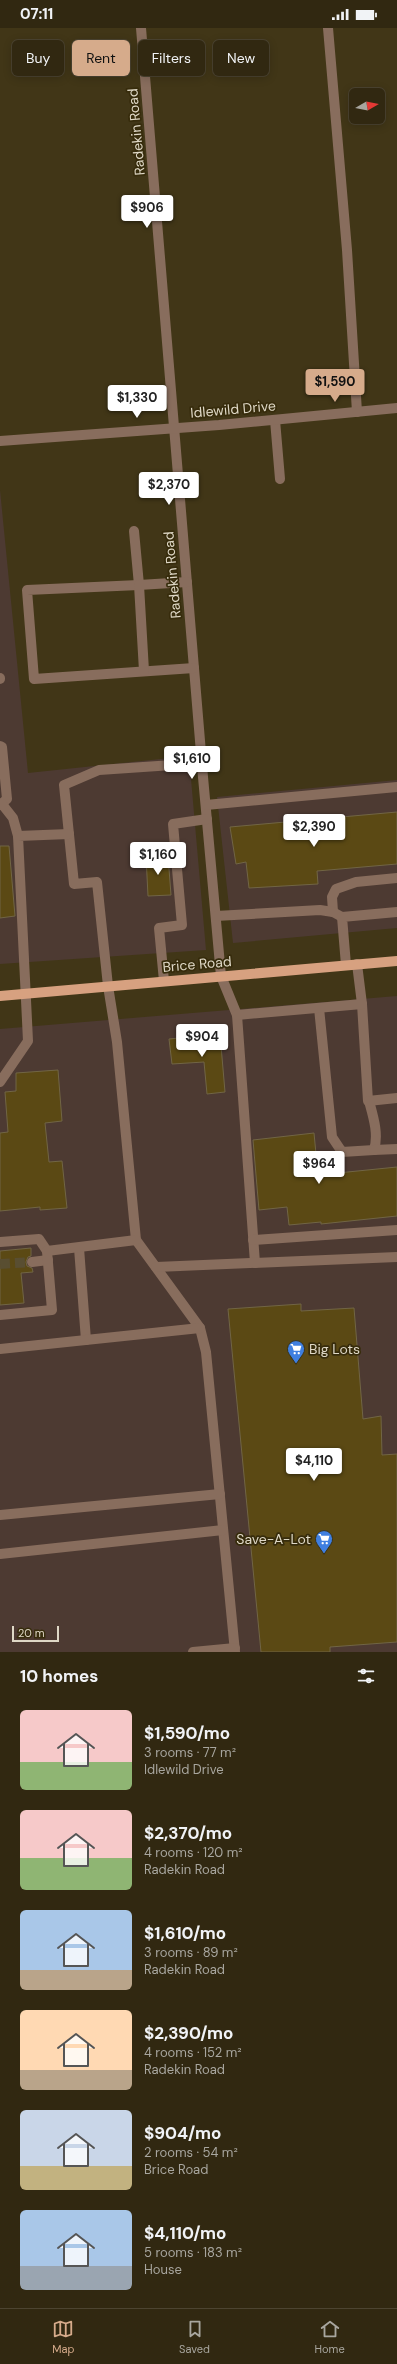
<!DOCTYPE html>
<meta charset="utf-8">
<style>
:root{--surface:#312811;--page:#39301a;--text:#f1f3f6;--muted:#a8a69f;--line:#4c4431;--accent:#d6ab8b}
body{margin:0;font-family:"DM Sans",sans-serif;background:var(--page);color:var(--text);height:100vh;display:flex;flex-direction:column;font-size:15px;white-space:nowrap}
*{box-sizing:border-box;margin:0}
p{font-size:13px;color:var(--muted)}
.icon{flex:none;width:22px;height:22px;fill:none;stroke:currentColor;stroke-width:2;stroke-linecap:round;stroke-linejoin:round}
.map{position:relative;height:1624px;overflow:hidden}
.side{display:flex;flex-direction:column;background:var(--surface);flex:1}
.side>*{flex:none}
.hud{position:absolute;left:12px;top:12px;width:373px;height:36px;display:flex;gap:8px}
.needle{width:26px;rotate:81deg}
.buttons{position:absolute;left:349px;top:60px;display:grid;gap:8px}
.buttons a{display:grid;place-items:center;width:36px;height:36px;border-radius:6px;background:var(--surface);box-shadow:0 2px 10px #0003,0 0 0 1px var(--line);font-size:20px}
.scale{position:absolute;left:12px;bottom:10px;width:47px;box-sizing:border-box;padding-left:4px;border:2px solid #dfd8c6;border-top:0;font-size:11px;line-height:14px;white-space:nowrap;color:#dfd8c6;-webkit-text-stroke:3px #372c0c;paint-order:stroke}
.price{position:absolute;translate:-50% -34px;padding:0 9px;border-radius:4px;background:#fff;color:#222;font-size:13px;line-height:26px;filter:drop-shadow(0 1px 2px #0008)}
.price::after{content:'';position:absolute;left:50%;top:24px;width:12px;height:9px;margin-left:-6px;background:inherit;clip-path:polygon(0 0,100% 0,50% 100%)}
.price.selected{background:var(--accent);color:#111}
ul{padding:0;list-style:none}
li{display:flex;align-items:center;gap:12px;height:100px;padding:0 20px}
li span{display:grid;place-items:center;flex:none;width:112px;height:80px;border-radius:6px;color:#555}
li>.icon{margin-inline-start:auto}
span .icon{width:48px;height:48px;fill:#fffc;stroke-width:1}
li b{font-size:17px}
h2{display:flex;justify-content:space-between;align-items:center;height:48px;padding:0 20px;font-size:17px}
.chip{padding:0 14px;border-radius:6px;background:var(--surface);box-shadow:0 2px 10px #0003,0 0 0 1px var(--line);font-size:14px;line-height:36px}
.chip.selected{background:var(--accent);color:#111}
.status{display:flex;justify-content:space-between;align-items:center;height:28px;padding:0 20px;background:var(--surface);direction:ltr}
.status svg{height:11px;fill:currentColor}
.menu{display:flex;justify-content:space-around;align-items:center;height:56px;border-top:1px solid var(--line);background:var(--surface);font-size:11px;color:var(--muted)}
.menu a{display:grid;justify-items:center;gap:2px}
.menu .selected{color:var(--accent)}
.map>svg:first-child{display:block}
</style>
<div class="status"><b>07:11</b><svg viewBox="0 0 49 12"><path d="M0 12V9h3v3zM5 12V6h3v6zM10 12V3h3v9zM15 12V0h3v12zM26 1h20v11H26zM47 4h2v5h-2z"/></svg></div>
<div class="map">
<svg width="397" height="1624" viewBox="0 0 397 1624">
<rect width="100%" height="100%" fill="#413617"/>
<g fill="#4d3a32">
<path d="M 0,462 L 28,745 L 189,728 L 206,922 L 0,936 Z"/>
<path d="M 397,752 L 397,900 L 233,915 L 217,769 Z"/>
<path d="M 397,968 L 397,1624 L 0,1624 L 0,1001 Z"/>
</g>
<g fill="#5b4914" stroke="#716545">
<path d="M 397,784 L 397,836 L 317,843 L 318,856 L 249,860 L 246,834 L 236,836 L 230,799 Z"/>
<path d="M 0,818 L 9,818 L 15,888 L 0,890 Z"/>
<path d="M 146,828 L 168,828 L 171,867 L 148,868 Z"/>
<path d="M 220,1006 L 225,1064 L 207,1066 L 204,1034 L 172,1036 L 169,1011 Z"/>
<path d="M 58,1042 L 62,1093 L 45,1095 L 49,1134 L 62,1133 L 67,1180 L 40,1182 L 40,1179 L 0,1183 L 0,1105 L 8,1104 L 5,1064 L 16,1063 L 16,1045 Z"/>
<path d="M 314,1105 L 318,1147 L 397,1139 L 397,1188 L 321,1196 L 321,1194 L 289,1197 L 287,1179 L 259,1182 L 253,1112 Z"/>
<path d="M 31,1220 L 31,1228 L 28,1229 L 26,1234 L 27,1238 L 32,1240 L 33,1244 L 21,1245 L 24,1275 L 0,1277 L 0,1223 Z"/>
<path d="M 301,1276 L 301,1283 L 354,1280 L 363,1391 L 381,1388 L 382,1427 L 397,1426 L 397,1614 L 330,1619 L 330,1624 L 261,1624 L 228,1281 Z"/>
</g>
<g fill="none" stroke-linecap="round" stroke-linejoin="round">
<path stroke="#594e31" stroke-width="10" stroke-dasharray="10 5" stroke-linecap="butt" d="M 0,1236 L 32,1234"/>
<g stroke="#886d5d" stroke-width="10">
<path d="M 141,0 L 203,749 L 221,948 L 237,987 L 255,1235"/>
<path d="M 328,0 L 347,222 L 357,384"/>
<path d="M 275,392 L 280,451"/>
<path d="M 0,413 L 219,397 L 397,380"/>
<path d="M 134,503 L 139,557 L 27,562 L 34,651 L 194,640"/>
<path d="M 144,643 L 139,557 L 187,554"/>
<path d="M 0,650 L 0,651"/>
<path d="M 0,718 L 2,719 L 7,771 L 0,777"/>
<path d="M 202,735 L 99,742 L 64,757 L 74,856 L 97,854 L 108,958 L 117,1014 L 136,1212 L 200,1300 L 206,1324 L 235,1624"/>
<path d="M 2,776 L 13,790 L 18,808"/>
<path d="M 206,777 L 397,759"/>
<path d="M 333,884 L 332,869 L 336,861 L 356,854 L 397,850"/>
<path d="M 216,888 L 320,882 L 333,884 L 342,889"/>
<path d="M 346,937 L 342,889 L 397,884"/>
<path d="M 164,953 L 159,900 L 182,897 L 173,796 L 207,791"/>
<path d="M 362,976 L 368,1073 L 397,1070"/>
<path d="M 319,980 L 332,1109 L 342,1124 L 374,1122 C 379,1106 373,1088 369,1073"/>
<path d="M 237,987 L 362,976 L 357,936"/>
<path d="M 0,1054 L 28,1013 L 18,808 L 69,806"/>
<path d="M 374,1122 L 397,1121"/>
<path d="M 253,1212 L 397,1202"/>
<path d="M 0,1214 L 39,1211 L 47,1223"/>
<path d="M 79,1220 L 86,1312"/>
<path d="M 32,1234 L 48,1232"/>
<path d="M 156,1239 L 397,1229"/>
<path d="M 0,1287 L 52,1282 L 47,1223 L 136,1212"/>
<path d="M 0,1321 L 200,1300"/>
<path d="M 0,1487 L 220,1466"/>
<path d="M 0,1526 L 223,1502"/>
<path d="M 193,1624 L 235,1620"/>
</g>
<path stroke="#d7a180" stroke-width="10" d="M 0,968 L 397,933"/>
</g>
<defs>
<g id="supermarket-pin" transform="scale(0.9)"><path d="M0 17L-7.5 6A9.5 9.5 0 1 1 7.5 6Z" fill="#3f7fe0" stroke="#372c0c"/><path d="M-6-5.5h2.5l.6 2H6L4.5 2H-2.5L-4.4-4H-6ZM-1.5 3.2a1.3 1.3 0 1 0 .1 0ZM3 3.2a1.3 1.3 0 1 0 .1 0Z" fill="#fff"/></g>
</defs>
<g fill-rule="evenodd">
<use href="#supermarket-pin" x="296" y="1321"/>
<use href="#supermarket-pin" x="324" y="1511"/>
</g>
<g text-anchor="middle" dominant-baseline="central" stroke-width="3.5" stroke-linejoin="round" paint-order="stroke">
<g font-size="14" fill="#dfd8c6" stroke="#372c0c">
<text transform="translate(136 104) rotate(-95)">Radekin Road</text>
<text transform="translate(233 381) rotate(-5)">Idlewild Drive</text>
<text transform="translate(172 547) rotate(-95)">Radekin Road</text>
<text transform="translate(197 936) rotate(-5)">Brice Road</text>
</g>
<g font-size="14" fill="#dfd8c6" stroke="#372c0c" text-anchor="start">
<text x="309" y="1321">Big Lots</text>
<text x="311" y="1511" text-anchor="end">Save-A-Lot</text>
</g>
</g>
</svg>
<div class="buttons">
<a><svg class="needle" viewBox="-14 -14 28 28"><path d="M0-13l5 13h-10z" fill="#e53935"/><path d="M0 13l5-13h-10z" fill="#a8a69f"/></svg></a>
</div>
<div class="scale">20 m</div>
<b class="price" style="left:147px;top:201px">$906</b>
<b class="price selected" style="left:335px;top:375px">$1,590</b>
<b class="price" style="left:137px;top:391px">$1,330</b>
<b class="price" style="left:169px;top:478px">$2,370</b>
<b class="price" style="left:192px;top:752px">$1,610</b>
<b class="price" style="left:314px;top:820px">$2,390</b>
<b class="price" style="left:158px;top:848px">$1,160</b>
<b class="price" style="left:202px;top:1030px">$904</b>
<b class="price" style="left:319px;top:1157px">$964</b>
<b class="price" style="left:314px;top:1454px">$4,110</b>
<div class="hud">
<a class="chip">Buy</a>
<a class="chip selected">Rent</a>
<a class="chip">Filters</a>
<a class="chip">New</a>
</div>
</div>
<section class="side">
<h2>10 homes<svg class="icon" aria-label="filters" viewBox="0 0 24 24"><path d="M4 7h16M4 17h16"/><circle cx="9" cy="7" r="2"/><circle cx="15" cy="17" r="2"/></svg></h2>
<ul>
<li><span style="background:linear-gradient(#f6c9c9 65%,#8fb573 0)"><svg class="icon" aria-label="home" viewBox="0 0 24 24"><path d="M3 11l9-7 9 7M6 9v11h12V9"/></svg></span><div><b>$1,590/mo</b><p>3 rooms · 77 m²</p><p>Idlewild Drive</p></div></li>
<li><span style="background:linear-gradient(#f6c9c9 60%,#8fb573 0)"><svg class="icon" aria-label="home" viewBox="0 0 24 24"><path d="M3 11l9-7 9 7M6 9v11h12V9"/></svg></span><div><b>$2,370/mo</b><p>4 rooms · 120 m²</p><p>Radekin Road</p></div></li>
<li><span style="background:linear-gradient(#a9c7e8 75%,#b9a48a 0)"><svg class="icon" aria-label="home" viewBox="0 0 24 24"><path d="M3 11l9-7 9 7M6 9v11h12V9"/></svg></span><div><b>$1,610/mo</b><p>3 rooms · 89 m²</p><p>Radekin Road</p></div></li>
<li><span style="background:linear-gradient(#ffd9b3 75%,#b9a48a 0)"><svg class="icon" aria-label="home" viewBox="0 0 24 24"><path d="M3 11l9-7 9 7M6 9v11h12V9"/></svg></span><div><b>$2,390/mo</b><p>4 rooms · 152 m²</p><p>Radekin Road</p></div></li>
<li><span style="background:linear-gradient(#c9d6e8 70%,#c2b280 0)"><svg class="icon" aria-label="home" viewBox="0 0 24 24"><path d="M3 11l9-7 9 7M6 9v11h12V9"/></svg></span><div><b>$904/mo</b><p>2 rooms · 54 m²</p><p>Brice Road</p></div></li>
<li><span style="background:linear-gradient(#a9c7e8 70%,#9aa5b1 0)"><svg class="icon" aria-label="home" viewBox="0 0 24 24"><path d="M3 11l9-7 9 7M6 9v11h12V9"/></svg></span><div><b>$4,110/mo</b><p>5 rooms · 183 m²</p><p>House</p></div></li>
</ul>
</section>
<nav class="menu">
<a class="selected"><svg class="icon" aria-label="map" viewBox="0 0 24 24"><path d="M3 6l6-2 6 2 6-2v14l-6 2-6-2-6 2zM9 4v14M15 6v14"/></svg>Map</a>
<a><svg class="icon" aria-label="saved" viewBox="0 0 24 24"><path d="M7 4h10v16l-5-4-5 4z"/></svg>Saved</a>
<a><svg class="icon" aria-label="home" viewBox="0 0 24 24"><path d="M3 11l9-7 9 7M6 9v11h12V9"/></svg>Home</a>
</nav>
